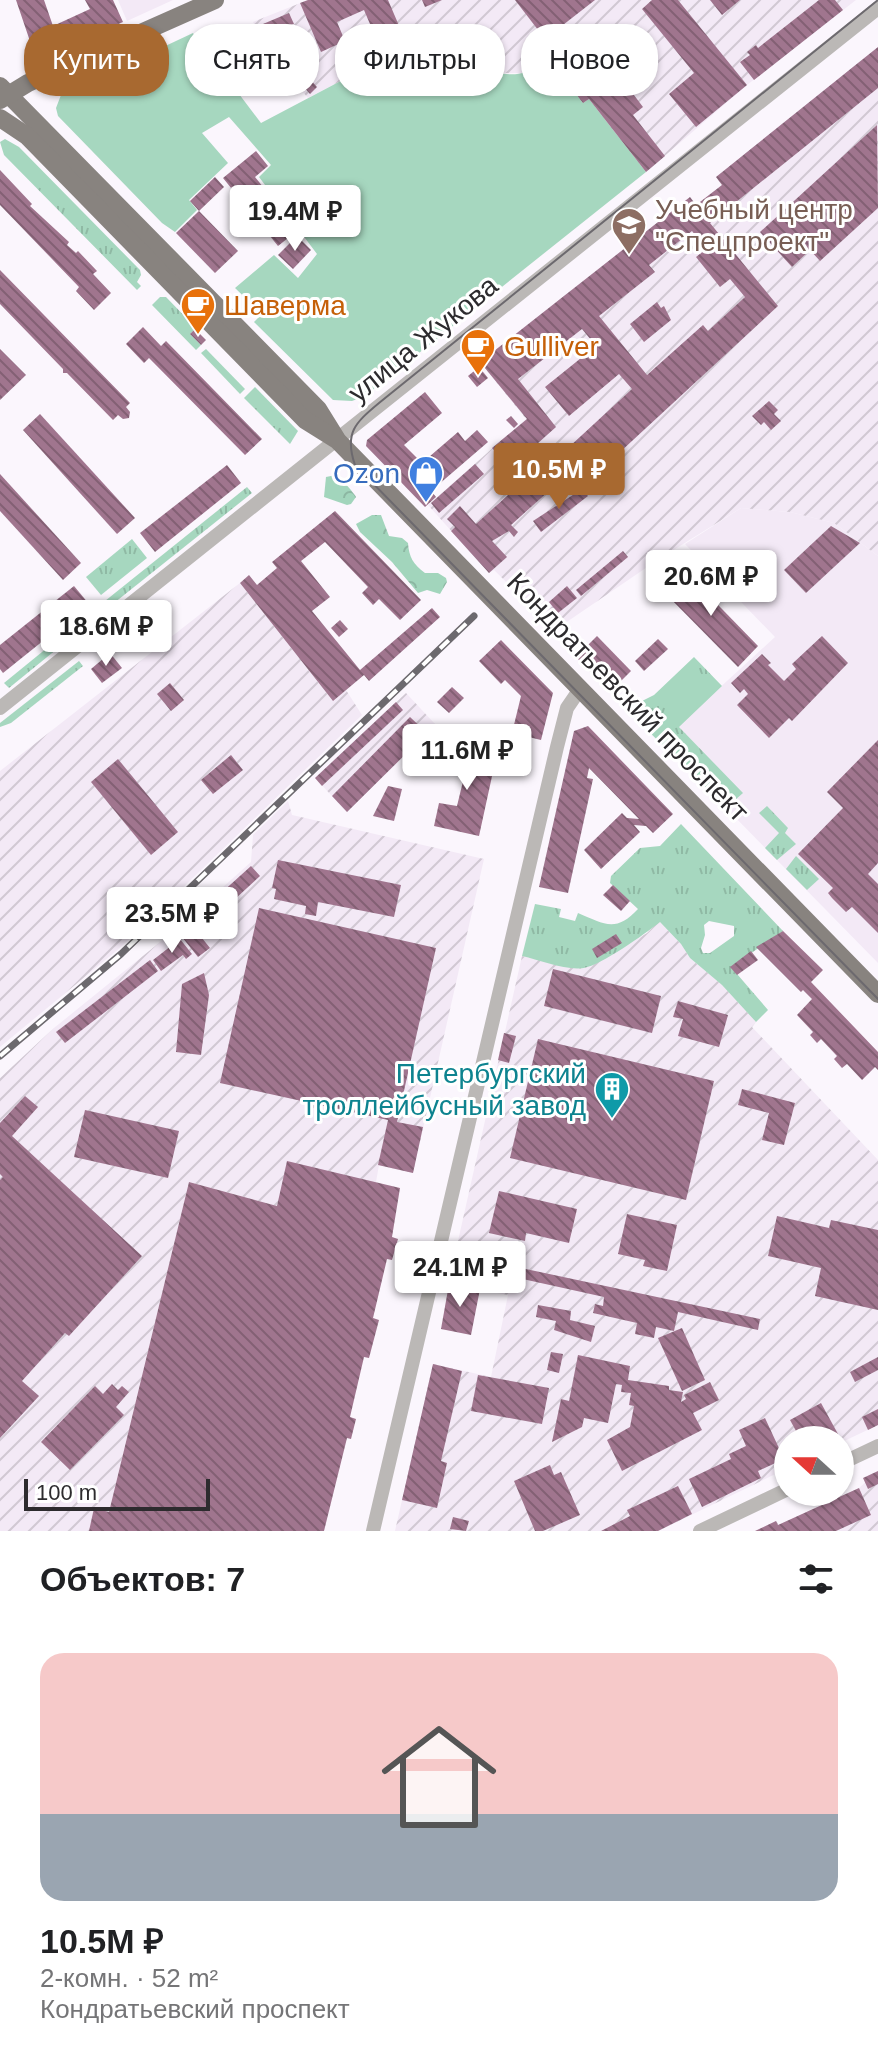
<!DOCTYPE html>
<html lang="ru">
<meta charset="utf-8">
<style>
:root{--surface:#fff;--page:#f2f2f2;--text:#202124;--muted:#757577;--accent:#a86930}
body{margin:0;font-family:Helvetica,sans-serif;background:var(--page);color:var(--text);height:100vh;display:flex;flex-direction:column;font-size:30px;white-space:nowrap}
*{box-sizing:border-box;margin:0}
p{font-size:26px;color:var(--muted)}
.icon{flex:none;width:44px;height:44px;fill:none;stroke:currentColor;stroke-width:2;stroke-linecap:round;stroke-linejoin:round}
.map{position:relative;height:1531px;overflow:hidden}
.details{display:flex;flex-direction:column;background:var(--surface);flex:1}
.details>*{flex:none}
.hud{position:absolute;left:24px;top:24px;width:830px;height:72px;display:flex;gap:16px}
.needle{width:52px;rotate:291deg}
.buttons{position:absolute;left:774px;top:1426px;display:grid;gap:16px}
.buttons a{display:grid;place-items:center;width:80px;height:80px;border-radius:50%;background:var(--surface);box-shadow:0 2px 6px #0004;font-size:40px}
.scale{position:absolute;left:24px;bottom:20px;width:186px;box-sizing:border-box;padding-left:8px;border:4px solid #2d2b2e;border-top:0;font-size:22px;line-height:28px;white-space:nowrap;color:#2d2b2e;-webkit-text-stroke:6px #fff;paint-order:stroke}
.price{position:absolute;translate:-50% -68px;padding:0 18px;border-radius:8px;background:#fff;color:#222;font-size:26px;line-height:52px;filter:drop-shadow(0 2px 4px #0008)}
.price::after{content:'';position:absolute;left:50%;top:48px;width:24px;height:18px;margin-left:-12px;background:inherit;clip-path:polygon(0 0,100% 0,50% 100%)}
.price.current{background:var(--accent);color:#fff}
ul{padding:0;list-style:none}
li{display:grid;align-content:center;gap:16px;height:424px;padding:0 40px}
li span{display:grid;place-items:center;height:248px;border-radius:24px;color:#555}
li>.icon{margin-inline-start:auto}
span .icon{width:144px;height:144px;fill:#fffc;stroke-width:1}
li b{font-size:34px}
h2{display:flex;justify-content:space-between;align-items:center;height:96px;padding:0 40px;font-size:34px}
.tag{padding:0 28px;border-radius:32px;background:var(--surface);box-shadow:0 2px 6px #0004;font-size:28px;line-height:72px}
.tag.current{background:var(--accent);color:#fff}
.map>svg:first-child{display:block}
</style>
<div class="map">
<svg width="878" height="1531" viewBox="0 0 878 1531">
<defs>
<pattern id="industrial-furrows" width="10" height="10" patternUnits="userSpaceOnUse" patternTransform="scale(2)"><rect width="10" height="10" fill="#f3e9f6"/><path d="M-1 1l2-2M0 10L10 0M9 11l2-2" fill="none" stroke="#d1c8d3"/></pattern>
<pattern id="grass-tufts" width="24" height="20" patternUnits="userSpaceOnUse" patternTransform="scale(2)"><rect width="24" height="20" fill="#a6d7bf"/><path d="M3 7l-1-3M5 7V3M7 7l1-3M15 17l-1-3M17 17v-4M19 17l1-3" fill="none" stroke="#8fb9a4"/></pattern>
<pattern id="forest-crowns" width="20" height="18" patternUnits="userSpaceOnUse" patternTransform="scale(2)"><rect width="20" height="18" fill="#a2d5bc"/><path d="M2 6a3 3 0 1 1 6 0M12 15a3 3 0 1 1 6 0" fill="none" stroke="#8cb7a2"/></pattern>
<pattern id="building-back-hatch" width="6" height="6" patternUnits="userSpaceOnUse" patternTransform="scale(2)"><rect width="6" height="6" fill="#a0758e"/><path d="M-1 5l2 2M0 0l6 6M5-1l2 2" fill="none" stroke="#836074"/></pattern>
</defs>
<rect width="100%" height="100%" fill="#fbf6fd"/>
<g fill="#f3e9f6">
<path d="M 118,0 L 173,0 L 127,21 Z"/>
<path d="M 741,508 L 790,512 L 834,523 L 878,556 L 878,963 L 726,808 L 742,793 L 678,726 L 775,637 L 685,544 Z"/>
</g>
<g fill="url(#industrial-furrows)">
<path d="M 308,0 L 856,0 L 747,85 L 646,172 L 583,103 L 548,58 L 525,73 L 503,73 L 466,65 L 445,64 L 436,68 L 371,65 L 308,98 L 271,54 L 253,22 Z"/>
<path d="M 878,47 L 878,556 L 834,523 L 790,512 L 741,508 L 659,559 L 555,630 L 494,570 L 489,573 L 428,505 L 526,419 L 480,362 L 690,197 L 697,205 L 722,185 L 716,177 Z"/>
<path d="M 240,583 L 332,700 L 346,690 L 362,715 L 121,947 L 0,1047 L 0,771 Z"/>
<path d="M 406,693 L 435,724 L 347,812 L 315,778 Z"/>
<path d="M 288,801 L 292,815 L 484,859 L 413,1173 L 379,1165 L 376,1182 L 277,1206 L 189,1182 L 109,1512 L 94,1508 L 89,1531 L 0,1531 L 0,1078 L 54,1028 L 175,930 L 251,862 L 253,835 Z"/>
<path d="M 659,921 L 681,944 L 690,958 L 722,985 L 756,1022 L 752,1027 L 878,1160 L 878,1425 L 840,1443 L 840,1440 L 788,1440 L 788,1468 L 658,1531 L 395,1531 L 433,1364 L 491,1377 L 508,1295 L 449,1284 L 449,1281 L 522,956 L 581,969 L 591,966 L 647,933 Z"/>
<path d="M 878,1471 L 878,1531 L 755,1531 L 776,1521 L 779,1525 L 859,1488 Z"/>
</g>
<g fill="url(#grass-tufts)" fill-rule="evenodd">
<path d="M 5,139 L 19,147 L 140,270 L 141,275 L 137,282 L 141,286 L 137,290 L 4,155 L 0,142 Z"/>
<path d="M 160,297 L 166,297 L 196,328 L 190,334 L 201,345 L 196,350 L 152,305 Z"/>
<path d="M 206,349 L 245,389 L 240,394 L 201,353 Z"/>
<path d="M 255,387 L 298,431 L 290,444 L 244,398 Z"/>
<path d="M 247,487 L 252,493 L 109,607 L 105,601 Z"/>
<path d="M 132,539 L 147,558 L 101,595 L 86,577 Z"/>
<path d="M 96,608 L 100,614 L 9,688 L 4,683 Z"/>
<path d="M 694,657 L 722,686 L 679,727 L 743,793 L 726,808 L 626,709 L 654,695 Z"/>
<path d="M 79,661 L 83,666 L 11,723 L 0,727 L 0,723 Z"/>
<path d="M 767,806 L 788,828 L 785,833 L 796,844 L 777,860 L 765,848 L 779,833 L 759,813 Z"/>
<path d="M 681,824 L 783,931 L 731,967 L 768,1010 L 756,1022 L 722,985 L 690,958 L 681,944 L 660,922 C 645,934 601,965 584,968 C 566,971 540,960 522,956 L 535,904 L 561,909 L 559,917 L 575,921 L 578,913 C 604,924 616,933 638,909 L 610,883 L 611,876 L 640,848 L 660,846 ZM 709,921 L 734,926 L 734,936 L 710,953 L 703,953 L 701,948 L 705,935 L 704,925 Z"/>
<path d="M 796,856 L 819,879 L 807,890 L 786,869 Z"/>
</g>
<g fill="url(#forest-crowns)">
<path d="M 336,475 C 340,477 354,493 356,497 L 351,504 L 347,505 L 324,497 L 326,477 Z"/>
<path d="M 372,515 L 381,515 L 389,536 L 402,538 L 408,543 C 409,557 413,564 425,573 L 438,573 L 446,578 L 447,582 L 440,594 L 427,590 L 418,593 L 392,562 L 360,532 L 356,524 Z"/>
</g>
<g fill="#a6d7bf">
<path d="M 193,33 L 261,123 L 371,65 L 436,68 C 465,55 497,82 526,72 C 533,69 541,62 548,58 L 583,103 L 589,99 L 646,172 L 365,396 L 352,401 L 333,400 L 254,322 L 262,314 L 235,288 L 274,255 L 298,278 L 317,254 L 259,177 L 271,165 L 229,117 L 202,133 L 228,163 L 189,200 L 197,210 L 175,232 L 162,223 L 58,116 L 56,108 L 61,95 Z"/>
<path d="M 692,664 L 708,681 L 682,706 L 666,690 Z"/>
</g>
<g fill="url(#building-back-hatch)" fill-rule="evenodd">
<path d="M 16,0 L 44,0 L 53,26 L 90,9 L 85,0 L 113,0 L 123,22 L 40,58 L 37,52 L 34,53 Z"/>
<path d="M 308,0 L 388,0 L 403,35 L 379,45 L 364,10 L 337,22 L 345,41 L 321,52 L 300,3 Z"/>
<path d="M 422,0 L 442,0 L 425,7 Z"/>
<path d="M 515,0 L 595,0 L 545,39 Z"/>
<path d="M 652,0 L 678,0 L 747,85 L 696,127 L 669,94 L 694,73 L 642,9 Z"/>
<path d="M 710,0 L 740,0 L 722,15 Z"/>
<path d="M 819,0 L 835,0 L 843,10 L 754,80 L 740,62 L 750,55 L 747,52 L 756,45 L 758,48 Z"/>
<path d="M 289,13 L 294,24 L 268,35 L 263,24 Z"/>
<path d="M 574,39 L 581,49 L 574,56 L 588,75 L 633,40 L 644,54 L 618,74 L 643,107 L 633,115 L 665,156 L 646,172 L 589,99 L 583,103 L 548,58 Z"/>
<path d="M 282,47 L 317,87 L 310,94 L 275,53 Z"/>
<path d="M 878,47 L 878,88 L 710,223 L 778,306 L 606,465 L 600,458 L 576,481 L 569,473 L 511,525 L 518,532 L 514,537 L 509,531 L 492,541 L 507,557 L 489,573 L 451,531 L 455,527 L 447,519 L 460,506 L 476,524 L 552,455 L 556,459 L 632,389 L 619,374 L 569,416 L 545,387 L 596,346 L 582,329 L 518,379 L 556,427 L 510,468 L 492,448 L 527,419 L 480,362 L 690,197 L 696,205 L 722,185 L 716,177 ZM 692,231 L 706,249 L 696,257 L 720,287 L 730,279 L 745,297 L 708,331 L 703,325 L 647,375 L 599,316 L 655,272 L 649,265 Z"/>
<path d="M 877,125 L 878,208 L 820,261 L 810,250 L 792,267 L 760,232 Z"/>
<path d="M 256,151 L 268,166 L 255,177 L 298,230 L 278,246 L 223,178 Z"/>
<path d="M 0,170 L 32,204 L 30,206 L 69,242 L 67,245 L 76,253 L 78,251 L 97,271 L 93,274 L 111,293 L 94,310 L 76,291 L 79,287 L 0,205 Z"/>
<path d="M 215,177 L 224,187 L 199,211 L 190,201 Z"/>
<path d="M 199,211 L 238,251 L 215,273 L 176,233 Z"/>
<path d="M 297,236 L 311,250 L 293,269 L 278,255 Z"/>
<path d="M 0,270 L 130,403 L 126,407 L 130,412 L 129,418 L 123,419 L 118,415 L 113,420 L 67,373 L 63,373 L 63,369 L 0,304 Z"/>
<path d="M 657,302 L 661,308 L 664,306 L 671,320 L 644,342 L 630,324 Z"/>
<path d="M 143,327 L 161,346 L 166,341 L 262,439 L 245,455 L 149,358 L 144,363 L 126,344 Z"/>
<path d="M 195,329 L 206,340 L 201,345 L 190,334 Z"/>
<path d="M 0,349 L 26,375 L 0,400 Z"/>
<path d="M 479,367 L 488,378 L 477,387 L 468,376 Z"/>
<path d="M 425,392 L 442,413 L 404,445 L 422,463 L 458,432 L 465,441 L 477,430 L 488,442 L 431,491 L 436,497 L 425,507 L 366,446 L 367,440 Z"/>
<path d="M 769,401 L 778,410 L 774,414 L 781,421 L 771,430 L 764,422 L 761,425 L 752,416 Z"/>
<path d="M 40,414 L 135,518 L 117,534 L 23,430 Z"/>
<path d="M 511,416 L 518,424 L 514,428 L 506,420 Z"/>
<path d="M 475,464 L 484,474 L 439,513 L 431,503 Z"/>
<path d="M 227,465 L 241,483 L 155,552 L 140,533 Z"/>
<path d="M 0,474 L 81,563 L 63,580 L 0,511 Z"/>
<path d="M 582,489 L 588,496 L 541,532 L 533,521 Z"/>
<path d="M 335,511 L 421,600 L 400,620 L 379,599 L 373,605 L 362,593 L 368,587 L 325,542 L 301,561 L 330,597 L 312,611 L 360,670 L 432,608 L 440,617 L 369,681 L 364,675 L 333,701 L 240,583 L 249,575 L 257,585 L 277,568 L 272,562 Z"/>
<path d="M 831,526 L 860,543 L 806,593 L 784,570 Z"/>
<path d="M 623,551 L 628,557 L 581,596 L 576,590 Z"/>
<path d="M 684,570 L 758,646 L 738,667 L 663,591 Z"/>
<path d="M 74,586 L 89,604 L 3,673 L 0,669 L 0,645 Z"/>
<path d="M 567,586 L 577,598 L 558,613 L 549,602 Z"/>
<path d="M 340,620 L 348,629 L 339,637 L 331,628 Z"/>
<path d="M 597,636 L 631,671 L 610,692 L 576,657 Z"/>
<path d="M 822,636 L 848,663 L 792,721 L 789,718 L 769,738 L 737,705 L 748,694 L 744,689 L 740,693 L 731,683 L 762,654 L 771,663 L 768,665 L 784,681 L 796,669 L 792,664 Z"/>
<path d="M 658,639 L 668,649 L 644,671 L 635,661 Z"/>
<path d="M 501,640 L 553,693 L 541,740 L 512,733 L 521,696 L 505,680 L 501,684 L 479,661 Z"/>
<path d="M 110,653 L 122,668 L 102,683 L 91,669 Z"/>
<path d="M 170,683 L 184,700 L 171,711 L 157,694 Z"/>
<path d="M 452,687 L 464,698 L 449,713 L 437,702 Z"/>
<path d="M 396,702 L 403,710 L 322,786 L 315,778 Z"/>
<path d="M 410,717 L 427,733 L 347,812 L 332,796 Z"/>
<path d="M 588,726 L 673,814 L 653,833 L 646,826 L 634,825 L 640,832 L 601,869 L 584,850 L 622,813 L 627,818 L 639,819 L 589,768 L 587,778 L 593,779 L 568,893 L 539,887 L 574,731 Z"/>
<path d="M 878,740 L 878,863 L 868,874 L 878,884 L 878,933 L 852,907 L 846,912 L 832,898 L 828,893 L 833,888 L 798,854 L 843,808 L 827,792 Z"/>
<path d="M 451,748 L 496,758 L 479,836 L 434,826 L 439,803 L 457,806 L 464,777 L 446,773 Z"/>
<path d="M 231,755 L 243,770 L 213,794 L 201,780 Z"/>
<path d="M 118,759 L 178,832 L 151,855 L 91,782 Z"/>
<path d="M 388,786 L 402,789 L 394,821 L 373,816 Z"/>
<path d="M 278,860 L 401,885 L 394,917 L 318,902 L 316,916 L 305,914 L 306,906 L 274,899 L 276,889 L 272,888 Z"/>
<path d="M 251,866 L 260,876 L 198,933 L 210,948 L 198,957 L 178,932 Z"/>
<path d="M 613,885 L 630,901 L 621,911 L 603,895 Z"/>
<path d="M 259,908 L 436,948 L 397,1122 L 423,1127 L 413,1173 L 378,1165 L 388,1120 L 220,1083 Z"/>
<path d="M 783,931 L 823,970 L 811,982 L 878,1052 L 878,1070 L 875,1067 L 862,1080 L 847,1064 L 842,1068 L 834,1059 L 837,1056 L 821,1039 L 817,1043 L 810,1035 L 813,1032 L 797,1015 L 812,999 L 803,990 L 801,992 L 756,947 Z"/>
<path d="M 616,934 L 622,943 L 597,958 L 592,949 Z"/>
<path d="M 180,939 L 192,954 L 186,959 L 183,955 L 161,971 L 153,960 Z"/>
<path d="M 751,951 L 758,960 L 737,975 L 730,967 Z"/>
<path d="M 150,960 L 158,971 L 65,1043 L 56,1032 Z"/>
<path d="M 553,969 L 661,996 L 652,1033 L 544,1006 Z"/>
<path d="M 204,973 L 209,995 L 201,1055 L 176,1052 L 182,984 Z"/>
<path d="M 678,1001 L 728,1015 L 719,1047 L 678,1036 L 683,1019 L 673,1017 Z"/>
<path d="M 504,1033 L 516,1036 L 509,1063 L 498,1060 Z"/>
<path d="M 538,1039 L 714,1081 L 686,1200 L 510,1158 Z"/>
<path d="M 742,1089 L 795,1103 L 784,1145 L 762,1140 L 769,1113 L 738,1105 Z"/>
<path d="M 25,1096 L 38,1107 L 12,1136 L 142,1256 L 69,1336 L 65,1333 L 22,1381 L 39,1396 L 0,1438 L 0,1180 L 3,1177 L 0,1174 L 0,1123 Z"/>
<path d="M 85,1110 L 179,1131 L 168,1178 L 74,1157 Z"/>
<path d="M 287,1161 L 400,1188 L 392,1237 L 398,1239 L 392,1260 L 387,1259 L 373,1318 L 379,1320 L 369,1358 L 364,1357 L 350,1417 L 356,1419 L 351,1439 L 347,1438 L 324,1531 L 89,1531 L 94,1508 L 109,1512 L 189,1182 L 277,1206 Z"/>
<path d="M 499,1191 L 577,1209 L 569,1243 L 526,1233 L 525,1241 L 489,1233 Z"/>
<path d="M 627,1214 L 677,1225 L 667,1271 L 643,1266 L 645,1260 L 618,1254 Z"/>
<path d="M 777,1216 L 829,1228 L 831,1220 L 878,1230 L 878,1310 L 815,1296 L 821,1268 L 768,1256 Z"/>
<path d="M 479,1259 L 760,1319 L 758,1330 L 678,1312 L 674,1331 L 656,1327 L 654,1338 L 635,1334 L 637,1323 L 593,1313 L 595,1304 L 603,1306 L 604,1297 L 478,1269 Z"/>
<path d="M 452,1265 L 460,1267 L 459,1276 L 451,1275 Z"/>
<path d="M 449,1284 L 480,1289 L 471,1335 L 441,1329 Z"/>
<path d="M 538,1305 L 571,1311 L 570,1320 L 595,1326 L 591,1342 L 554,1330 L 556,1321 L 536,1317 Z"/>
<path d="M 682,1328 L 705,1380 L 682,1391 L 658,1338 Z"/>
<path d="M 551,1352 L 563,1354 L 559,1373 L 547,1370 Z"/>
<path d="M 578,1355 L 630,1366 L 628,1380 L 669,1386 L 669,1390 L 683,1392 L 681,1402 L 686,1399 L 684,1395 L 710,1382 L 719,1400 L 693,1413 L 702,1430 L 622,1471 L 607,1440 L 630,1427 L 634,1406 L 629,1405 L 631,1393 L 621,1392 L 622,1385 L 616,1384 L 608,1423 L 584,1418 L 582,1427 L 552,1442 L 561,1399 L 569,1401 Z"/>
<path d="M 878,1357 L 878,1370 L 855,1382 L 850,1372 Z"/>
<path d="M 433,1364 L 462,1371 L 441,1461 L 447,1463 L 437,1508 L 402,1500 Z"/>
<path d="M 478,1375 L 549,1388 L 542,1424 L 471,1411 Z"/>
<path d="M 112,1384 L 118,1390 L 122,1386 L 129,1392 L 116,1407 L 124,1415 L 70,1470 L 41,1442 L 95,1386 L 103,1394 Z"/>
<path d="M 821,1403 L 838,1434 L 826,1440 L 801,1440 L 790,1420 Z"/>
<path d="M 878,1409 L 878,1425 L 868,1430 L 862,1417 Z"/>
<path d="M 765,1418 L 784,1459 L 758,1471 L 761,1478 L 702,1507 L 689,1479 L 731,1459 L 729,1454 L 746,1446 L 739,1430 Z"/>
<path d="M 550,1465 L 554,1475 L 561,1472 L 580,1515 L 543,1531 L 535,1531 L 514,1481 Z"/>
<path d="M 878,1471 L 878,1484 L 868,1489 L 863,1478 Z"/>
<path d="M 678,1486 L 692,1514 L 658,1531 L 601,1531 L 630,1516 L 627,1510 Z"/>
<path d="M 859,1488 L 871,1515 L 836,1531 L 755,1531 L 776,1521 L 778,1525 Z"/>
<path d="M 453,1517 L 469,1521 L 466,1531 L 450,1529 Z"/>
</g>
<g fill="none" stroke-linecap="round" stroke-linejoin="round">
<g stroke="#bbb8b6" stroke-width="14">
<path d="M 0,708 L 878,8"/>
<path d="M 840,1464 L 878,1446"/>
<path d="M 373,1531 L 557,747 L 567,708 L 580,689"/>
<path d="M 700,1531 L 788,1489"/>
</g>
<g stroke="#88837f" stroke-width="18">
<path d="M 0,86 L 318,409 L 336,438"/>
<path d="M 0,100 L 28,83 L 215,0"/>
<path d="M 0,118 L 27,136 L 305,420 L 337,440 L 878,994"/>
</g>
<path stroke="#6c696e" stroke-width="2" d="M 878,0 L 379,403 C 355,423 344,433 355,465 L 878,999"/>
<g stroke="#6c696e" stroke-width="7">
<path id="rail" d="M 0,1056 L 121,954 L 474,616"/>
</g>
<use href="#rail" stroke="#fff" stroke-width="4" stroke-dasharray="12" stroke-linecap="butt"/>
</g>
<defs>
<g id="university-pin" transform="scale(1.8)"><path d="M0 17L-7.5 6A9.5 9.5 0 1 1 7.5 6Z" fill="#8d6e63" stroke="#fff"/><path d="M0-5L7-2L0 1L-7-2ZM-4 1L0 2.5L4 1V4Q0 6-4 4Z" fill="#fff"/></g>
<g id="cafe-pin" transform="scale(1.8)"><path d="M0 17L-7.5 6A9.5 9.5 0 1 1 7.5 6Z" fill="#e8710a" stroke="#fff"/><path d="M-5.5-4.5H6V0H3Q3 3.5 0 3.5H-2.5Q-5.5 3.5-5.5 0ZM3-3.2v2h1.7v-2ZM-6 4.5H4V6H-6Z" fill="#fff"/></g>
<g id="shop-pin" transform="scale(1.8)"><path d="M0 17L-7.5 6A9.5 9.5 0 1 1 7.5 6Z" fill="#3f7fe0" stroke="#fff"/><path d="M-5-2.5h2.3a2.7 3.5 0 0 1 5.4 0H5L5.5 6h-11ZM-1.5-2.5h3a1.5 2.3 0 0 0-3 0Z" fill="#fff"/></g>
<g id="building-pin" transform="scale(1.8)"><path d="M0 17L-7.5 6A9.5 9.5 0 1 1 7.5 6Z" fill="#0f9aa8" stroke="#fff"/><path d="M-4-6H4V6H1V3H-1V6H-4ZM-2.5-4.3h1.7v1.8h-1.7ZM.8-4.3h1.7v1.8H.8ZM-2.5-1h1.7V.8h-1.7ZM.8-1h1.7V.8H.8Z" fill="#fff"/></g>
</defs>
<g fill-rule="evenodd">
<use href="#university-pin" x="629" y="225"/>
<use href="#cafe-pin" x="198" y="305"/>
<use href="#cafe-pin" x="478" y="346"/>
<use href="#shop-pin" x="426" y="473"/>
<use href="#building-pin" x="612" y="1089"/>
</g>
<g text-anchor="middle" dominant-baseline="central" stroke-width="6" stroke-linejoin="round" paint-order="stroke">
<g font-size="28" fill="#785e54" stroke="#fff" text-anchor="start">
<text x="655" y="209">Учебный центр<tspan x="655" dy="32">"Спецпроект"</tspan></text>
</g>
<g font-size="28" fill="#c56008" stroke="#fff" text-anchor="start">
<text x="224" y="305">Шаверма</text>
<text x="504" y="346">Gulliver</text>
</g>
<g font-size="28" fill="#2d2b2e" stroke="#fff">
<text transform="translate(423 339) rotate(-39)">улица Жукова</text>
<text transform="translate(628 697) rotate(46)">Кондратьевский проспект</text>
</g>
<g font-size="28" fill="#366cbe" stroke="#fff" text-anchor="end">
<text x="400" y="473">Ozon</text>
</g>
<g font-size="28" fill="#0d838f" stroke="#fff" text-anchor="end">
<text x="586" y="1073">Петербургский<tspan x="586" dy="32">троллейбусный завод</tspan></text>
</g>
</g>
</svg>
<div class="buttons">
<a><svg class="needle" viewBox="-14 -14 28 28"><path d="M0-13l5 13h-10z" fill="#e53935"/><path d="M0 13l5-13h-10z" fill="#757577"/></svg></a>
</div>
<div class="scale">100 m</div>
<b class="price" style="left:295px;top:253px">19.4M ₽</b>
<b class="price current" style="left:559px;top:511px">10.5M ₽</b>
<b class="price" style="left:711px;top:618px">20.6M ₽</b>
<b class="price" style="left:106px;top:668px">18.6M ₽</b>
<b class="price" style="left:467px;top:792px">11.6M ₽</b>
<b class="price" style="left:172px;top:955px">23.5M ₽</b>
<b class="price" style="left:460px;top:1309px">24.1M ₽</b>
<div class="hud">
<a class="tag current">Купить</a>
<a class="tag">Снять</a>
<a class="tag">Фильтры</a>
<a class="tag">Новое</a>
</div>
</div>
<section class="details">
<h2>Объектов: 7<svg class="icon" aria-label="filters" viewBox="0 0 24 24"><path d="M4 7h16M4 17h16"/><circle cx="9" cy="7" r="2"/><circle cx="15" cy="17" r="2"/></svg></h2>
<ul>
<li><span style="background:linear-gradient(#f6c9c9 65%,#9aa5b1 0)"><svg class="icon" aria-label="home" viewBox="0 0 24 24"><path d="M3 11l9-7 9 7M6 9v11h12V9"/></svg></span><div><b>10.5M ₽</b><p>2-комн. · 52 m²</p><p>Кондратьевский проспект</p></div></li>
</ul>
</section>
